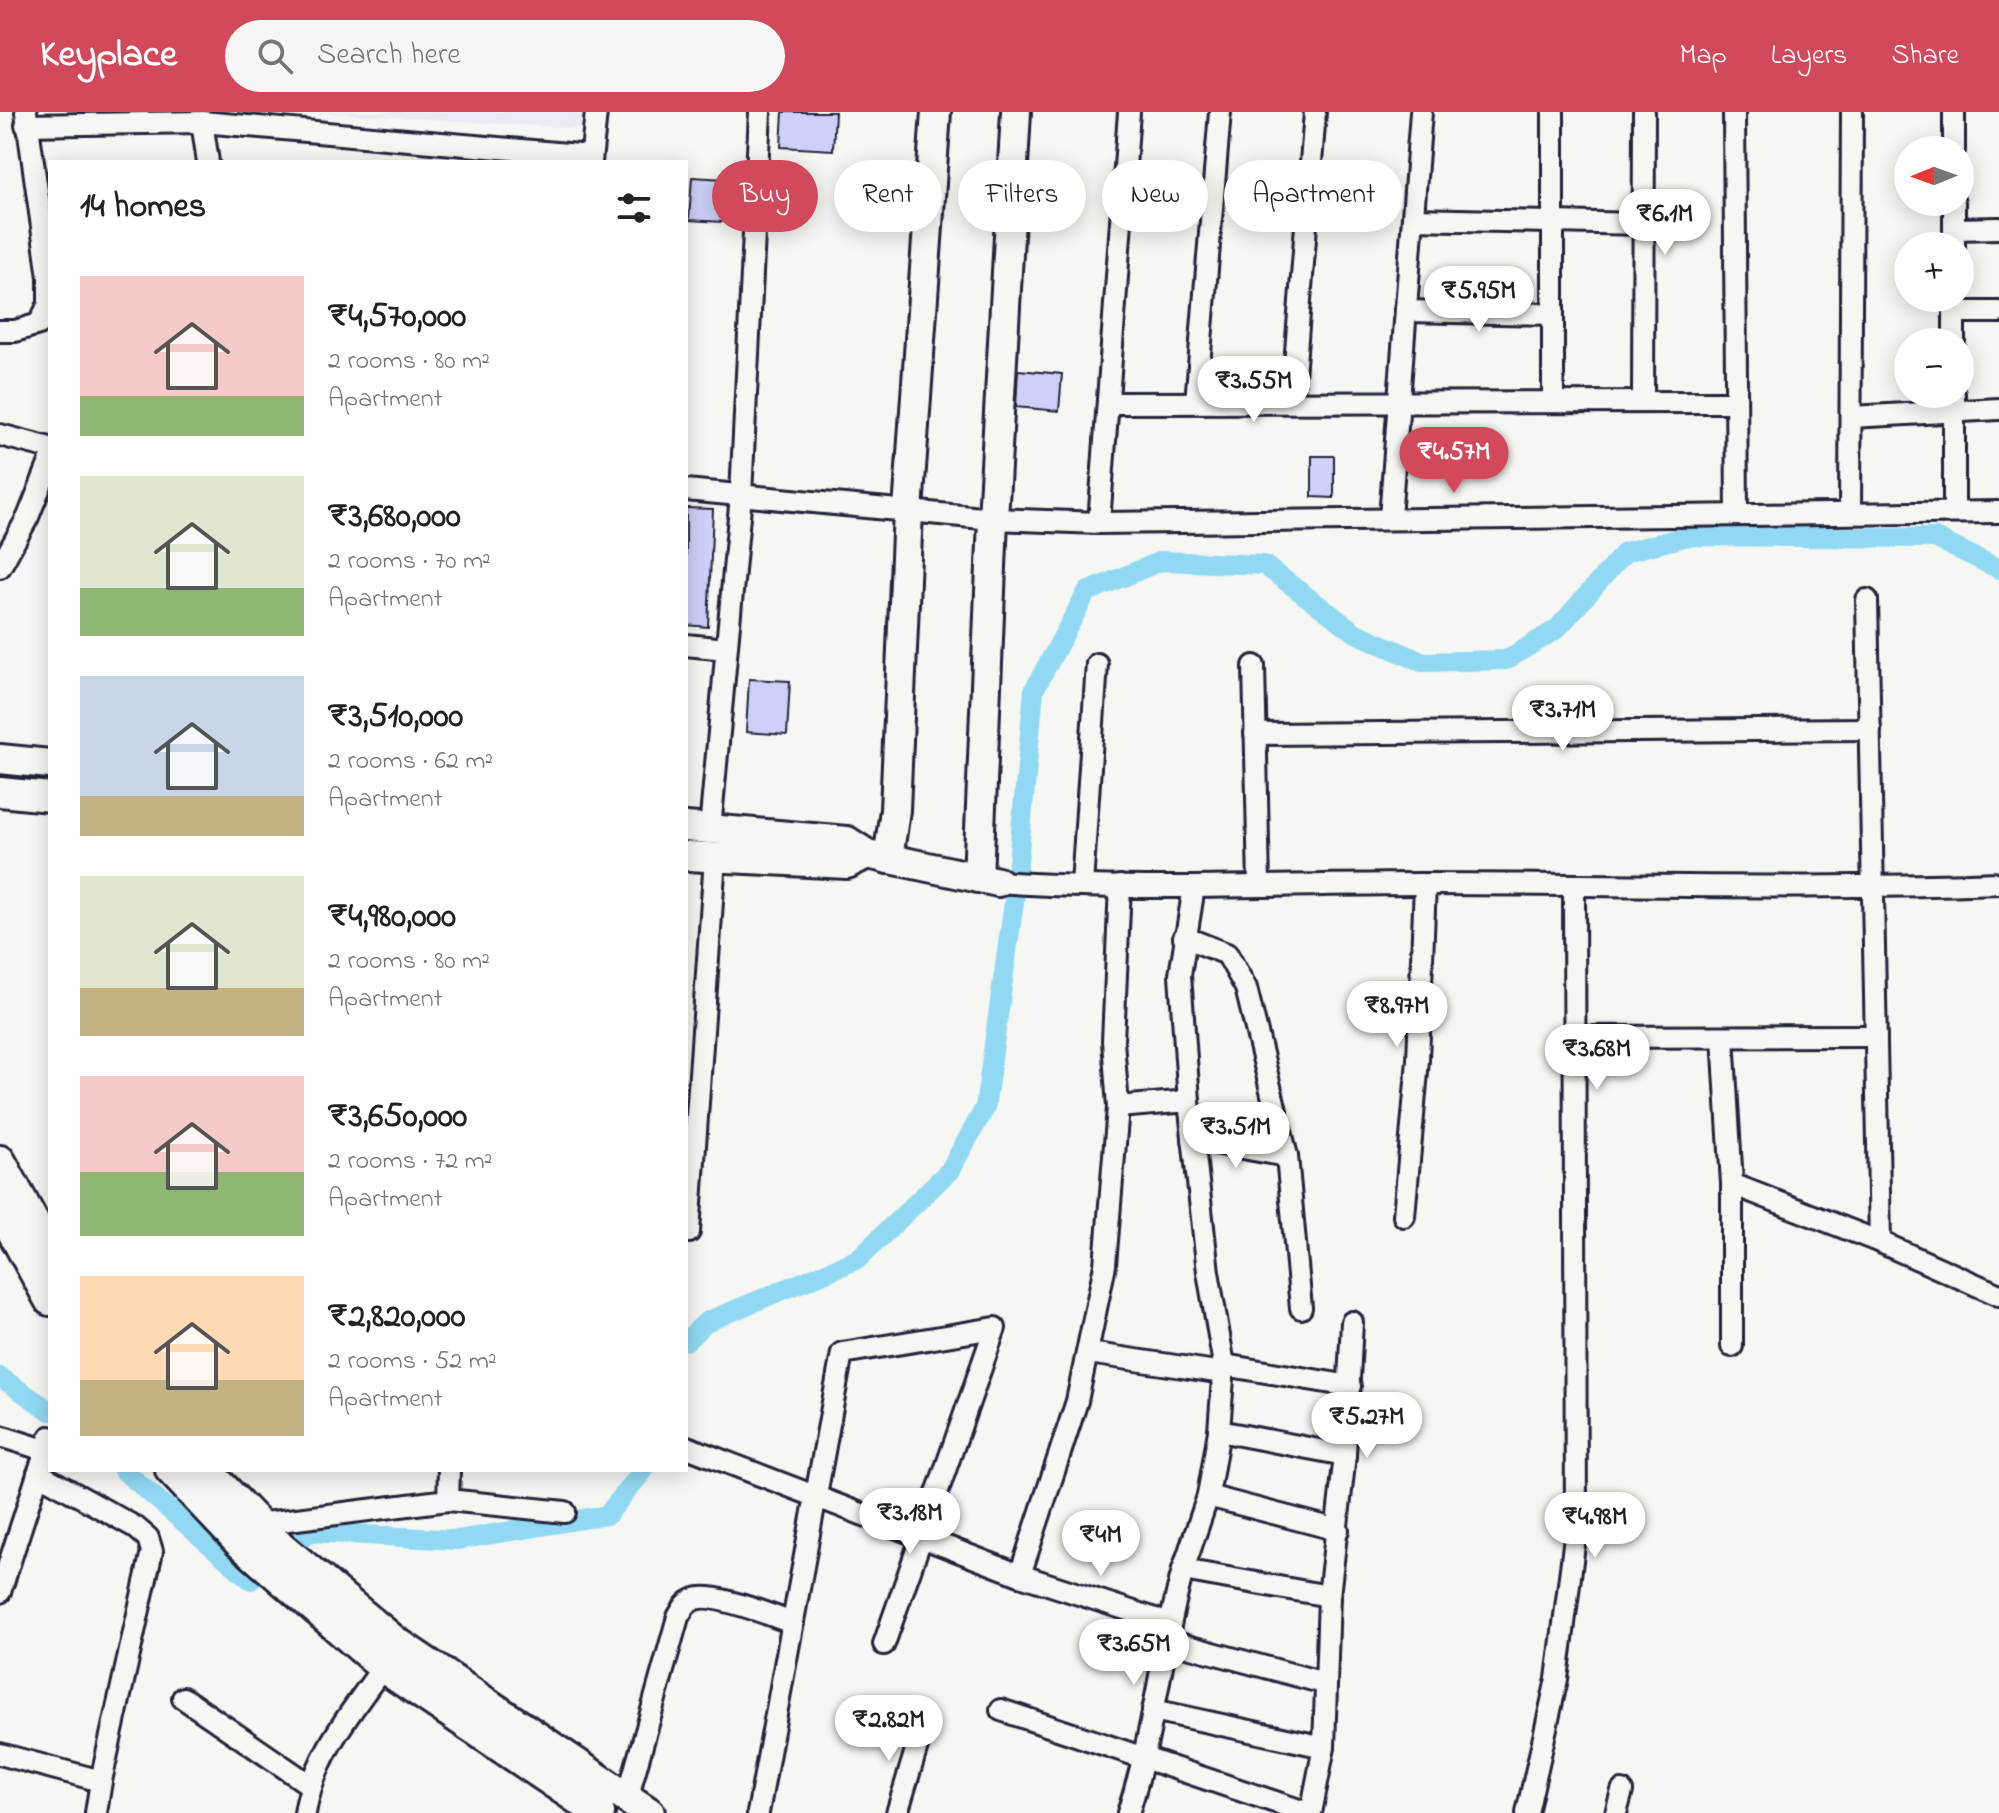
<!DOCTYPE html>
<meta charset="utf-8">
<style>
:root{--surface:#fff;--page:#f6f6f6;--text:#222;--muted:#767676;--accent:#d1495b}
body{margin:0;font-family:"Indie Flower",sans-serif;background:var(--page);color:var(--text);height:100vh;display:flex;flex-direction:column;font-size:30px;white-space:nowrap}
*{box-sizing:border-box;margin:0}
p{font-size:26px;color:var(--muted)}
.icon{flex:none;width:44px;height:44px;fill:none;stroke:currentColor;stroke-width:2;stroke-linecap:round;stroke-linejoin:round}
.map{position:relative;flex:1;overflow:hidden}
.details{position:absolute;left:48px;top:48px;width:640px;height:1312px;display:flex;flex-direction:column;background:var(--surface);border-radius:0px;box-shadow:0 4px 20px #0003}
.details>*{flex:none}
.guide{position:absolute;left:712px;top:48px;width:760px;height:72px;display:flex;gap:16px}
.needle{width:52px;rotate:269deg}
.tools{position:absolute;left:1894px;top:24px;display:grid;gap:16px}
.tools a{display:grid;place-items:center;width:80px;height:80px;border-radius:50%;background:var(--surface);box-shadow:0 4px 20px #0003;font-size:40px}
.price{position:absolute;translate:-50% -68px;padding:0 18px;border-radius:28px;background:#fff;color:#222;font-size:26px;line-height:52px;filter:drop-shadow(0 2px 4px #0008)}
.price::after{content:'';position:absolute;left:50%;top:48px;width:24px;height:18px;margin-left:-12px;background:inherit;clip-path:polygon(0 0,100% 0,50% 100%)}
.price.current{background:var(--accent);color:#fff}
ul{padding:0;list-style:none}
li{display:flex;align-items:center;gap:24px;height:200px;padding:0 32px}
li span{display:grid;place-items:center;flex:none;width:224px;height:160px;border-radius:0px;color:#555}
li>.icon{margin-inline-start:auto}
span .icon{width:96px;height:96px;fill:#fffc;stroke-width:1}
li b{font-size:34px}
h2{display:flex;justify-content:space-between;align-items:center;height:96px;padding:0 32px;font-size:34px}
.tag{padding:0 28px;border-radius:36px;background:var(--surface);box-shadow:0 4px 20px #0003;font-size:28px;line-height:72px}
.tag.current{background:var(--accent);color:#fff}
header{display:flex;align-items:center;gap:48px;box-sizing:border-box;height:112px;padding:0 40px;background:var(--accent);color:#fff}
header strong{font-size:38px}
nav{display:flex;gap:44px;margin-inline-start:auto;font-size:28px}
.search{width:560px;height:72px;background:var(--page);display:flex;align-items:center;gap:20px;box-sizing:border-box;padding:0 28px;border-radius:44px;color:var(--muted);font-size:30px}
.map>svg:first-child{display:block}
</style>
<header>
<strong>Keyplace</strong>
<div class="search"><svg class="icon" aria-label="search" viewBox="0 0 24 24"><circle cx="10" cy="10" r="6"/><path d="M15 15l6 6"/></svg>Search here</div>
<nav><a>Map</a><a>Layers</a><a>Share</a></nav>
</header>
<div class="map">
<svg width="1999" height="1701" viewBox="0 0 1999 1701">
<rect width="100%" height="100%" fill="#f6f6f2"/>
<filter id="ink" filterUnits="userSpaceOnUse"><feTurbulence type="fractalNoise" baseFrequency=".0125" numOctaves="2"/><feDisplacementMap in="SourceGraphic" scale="16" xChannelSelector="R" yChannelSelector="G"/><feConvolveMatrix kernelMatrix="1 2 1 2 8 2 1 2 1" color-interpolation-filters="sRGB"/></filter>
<g filter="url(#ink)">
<path fill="#eaebf4" d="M 319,0 L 587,0 L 586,17 Z"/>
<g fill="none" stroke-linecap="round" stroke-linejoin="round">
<g stroke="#91d9f3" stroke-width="20">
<path d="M 686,1229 L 706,1210 L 858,1147 L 950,1058 L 985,996 L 1015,783 L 1034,578 L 1087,480 L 1161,449 L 1264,453 L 1356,521 L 1422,550 L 1506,548 L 1557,517 L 1625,440 L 1688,424 L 1935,426 L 1999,457"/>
<path d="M 0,1265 L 50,1299"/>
<path d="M 123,1358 L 251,1468 L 310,1420 L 457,1428 L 607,1403 L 644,1358"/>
</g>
</g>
<g fill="#cdd0f8" stroke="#22223b" stroke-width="2">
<path d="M 783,0 L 835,0 L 833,38 L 781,35 Z"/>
<path d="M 692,65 L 742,68 L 740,111 L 689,108 Z"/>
<path d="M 1018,258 L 1062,262 L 1059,299 L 1016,295 Z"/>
<path d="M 1312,344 L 1334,344 L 1334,386 L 1312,385 Z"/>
<path d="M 686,396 L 713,397 L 708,515 L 686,513 Z"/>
<path d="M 749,567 L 790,569 L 787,623 L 746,620 Z"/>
</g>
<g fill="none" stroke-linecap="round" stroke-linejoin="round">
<g stroke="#22223b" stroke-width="26">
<g id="street">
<path d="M 1734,0 L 1737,402"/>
<path d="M 202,10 L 208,50"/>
<path d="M 26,13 L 202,10 L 591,44"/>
<path d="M 1954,38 L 1954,0"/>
<path d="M 591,50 L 596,0"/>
<path d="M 1954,90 L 1954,134"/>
<path d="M 1413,107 L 1644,112"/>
<path d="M 1954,117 L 1999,116"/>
<path d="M 1406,199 L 1553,202"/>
<path d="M 1954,200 L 1999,200"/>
<path d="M 0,219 L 15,219 L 39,212 L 49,192 L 49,165 L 26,0"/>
<path d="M 1954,230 L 1954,186"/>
<path d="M 1954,282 L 1954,400"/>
<path d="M 1196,290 L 1220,0"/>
<path d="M 1292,290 L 1315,0"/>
<path d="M 1553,290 L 1553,0"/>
<path d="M 1643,290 L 1644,0"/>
<path d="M 1109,291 L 1736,290"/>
<path d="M 1851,305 L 1999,297"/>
<path d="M 0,323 L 50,336"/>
<path d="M 686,378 L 993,407 L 1099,411 L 1999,400"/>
<path d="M 1850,401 L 1852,0"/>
<path d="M 1390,406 L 1421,0"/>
<path d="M 1099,411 L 1129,0"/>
<path d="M 0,455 L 28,405 L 50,350"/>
<path d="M 1867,488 L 1880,1130"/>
<path d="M 686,533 L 726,537"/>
<path d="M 1254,554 L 1259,773"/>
<path d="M 1255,622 L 1870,617"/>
<path d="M 710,717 L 741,383 L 760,0"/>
<path d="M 998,770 C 1139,780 1281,772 1423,772 C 1615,772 1807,778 1999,771"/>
<path d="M 1082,773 L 1097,552"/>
<path d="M 1184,825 L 1227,842 L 1246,876 L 1287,1044 L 1301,1196"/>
<path d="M 1574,925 L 1876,924"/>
<path d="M 1723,925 L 1732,1072 L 1732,1234"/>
<path d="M 1189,989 L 1180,863 L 1194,775"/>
<path d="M 1118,995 L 1189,989 L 1208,1160 L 1224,1253 L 1219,1319 L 1208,1384 L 1183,1458 L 1329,1484 L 1324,1635 L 1311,1701"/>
<path d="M 1193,1027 L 1287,1044"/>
<path d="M 1732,1072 L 1880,1130 L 1999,1183"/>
<path d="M 1404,1104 L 1418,948 L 1425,772"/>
<path d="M 686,1119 L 689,1120 L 715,746"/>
<path d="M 1089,1241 L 1223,1261"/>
<path d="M 1224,1253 L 1350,1274"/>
<path d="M 1219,1319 L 1345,1343"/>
<path d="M 0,1324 L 45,1338"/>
<path d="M 687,1335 L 1020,1463 L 1168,1511"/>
<path d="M 38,1361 L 135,1415 L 148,1426 L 152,1439 L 101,1669"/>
<path d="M 1208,1384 L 1338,1418"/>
<path d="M 448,1388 L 565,1400"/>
<path d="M 257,1412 L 448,1388 L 449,1358"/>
<path d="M 1020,1463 L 1077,1289 L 1105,1153 L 1118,995 L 1113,929 L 1120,774"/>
<path d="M 0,1480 L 50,1325"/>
<path d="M 1329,1484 L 1345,1343 L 1352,1210"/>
<path d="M 1165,1528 L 1324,1571"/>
<path d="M 183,1586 L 310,1673"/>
<path d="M 1001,1598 L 1308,1701"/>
<path d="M 1153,1598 L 1324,1635"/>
<path d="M 0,1642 L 101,1669 L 96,1701"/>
<path d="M 627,1687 L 678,1505 C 683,1497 686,1490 695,1487 C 714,1480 772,1504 793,1511"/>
<path d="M 305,1701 C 314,1644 350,1602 383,1555"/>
<path d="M 758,1701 L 842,1241 L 995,1216 L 884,1532"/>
<path d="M 897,1701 L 923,1615"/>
<path d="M 1128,1701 C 1154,1622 1161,1538 1183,1458"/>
<path d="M 1527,1701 L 1557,1567 L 1576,1417 L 1574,775"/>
<path d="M 1616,1701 L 1622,1679"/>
</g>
</g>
<g stroke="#22223b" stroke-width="34">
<g id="secondary">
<path d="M 0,647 L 50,652"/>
<path d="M 0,680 L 50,685"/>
<path d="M 686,715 L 847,729 L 867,742 L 998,770"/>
<path d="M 686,744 L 847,752 L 867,742"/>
<path d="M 888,747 L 895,698 L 908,399 L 936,0"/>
<path d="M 978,766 L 993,407 L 1016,0"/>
</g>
</g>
<g stroke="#22223b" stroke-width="36">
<g id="primary">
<path d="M 0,1049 L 50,1141"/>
<path d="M 0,1096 L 50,1188"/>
<path d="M 171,1358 L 239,1430 L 383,1555 L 599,1701"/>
<path d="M 206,1358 L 274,1429 L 394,1529 L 649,1701"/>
</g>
</g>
<use href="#street" stroke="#f6f6f2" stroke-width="20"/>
<use href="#secondary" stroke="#f6f6f2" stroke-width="28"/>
<use href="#primary" stroke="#f6f6f2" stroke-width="30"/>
</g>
</g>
</svg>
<div class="tools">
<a><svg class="needle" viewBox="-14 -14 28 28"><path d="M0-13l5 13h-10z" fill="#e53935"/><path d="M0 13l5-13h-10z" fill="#767676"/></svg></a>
<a>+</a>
<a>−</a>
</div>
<b class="price" style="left:1665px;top:145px">₹6.1M</b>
<b class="price" style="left:1479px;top:222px">₹5.95M</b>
<b class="price" style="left:1254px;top:312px">₹3.55M</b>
<b class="price current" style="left:1454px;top:383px">₹4.57M</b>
<b class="price" style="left:1563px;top:641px">₹3.71M</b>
<b class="price" style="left:1397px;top:937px">₹8.97M</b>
<b class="price" style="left:1597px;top:980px">₹3.68M</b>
<b class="price" style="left:1236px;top:1058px">₹3.51M</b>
<b class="price" style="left:1367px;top:1348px">₹5.27M</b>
<b class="price" style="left:910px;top:1444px">₹3.18M</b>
<b class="price" style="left:1595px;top:1448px">₹4.98M</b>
<b class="price" style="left:1101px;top:1466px">₹4M</b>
<b class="price" style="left:1134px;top:1575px">₹3.65M</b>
<b class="price" style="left:889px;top:1651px">₹2.82M</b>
<div class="guide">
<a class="tag current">Buy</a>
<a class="tag">Rent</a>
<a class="tag">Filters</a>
<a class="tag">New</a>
<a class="tag">Apartment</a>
</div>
<section class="details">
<h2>14 homes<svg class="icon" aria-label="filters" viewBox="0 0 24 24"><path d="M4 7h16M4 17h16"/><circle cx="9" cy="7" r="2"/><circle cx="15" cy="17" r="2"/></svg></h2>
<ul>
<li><span style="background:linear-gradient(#f6c9c9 75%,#8fb573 0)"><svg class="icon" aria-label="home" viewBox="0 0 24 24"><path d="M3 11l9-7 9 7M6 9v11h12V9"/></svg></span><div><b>₹4,570,000</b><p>2 rooms · 80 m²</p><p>Apartment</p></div></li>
<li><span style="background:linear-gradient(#dfe7d0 70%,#8fb573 0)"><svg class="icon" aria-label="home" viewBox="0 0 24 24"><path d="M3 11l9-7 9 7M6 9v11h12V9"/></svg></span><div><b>₹3,680,000</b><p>2 rooms · 70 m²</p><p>Apartment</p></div></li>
<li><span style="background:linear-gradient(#c9d6e8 75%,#c2b280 0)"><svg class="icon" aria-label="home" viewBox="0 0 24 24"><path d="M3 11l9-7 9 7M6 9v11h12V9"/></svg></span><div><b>₹3,510,000</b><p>2 rooms · 62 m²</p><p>Apartment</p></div></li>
<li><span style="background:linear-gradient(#dfe7d0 70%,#c2b280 0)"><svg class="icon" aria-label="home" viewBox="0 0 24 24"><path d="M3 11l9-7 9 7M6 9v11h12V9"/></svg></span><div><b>₹4,980,000</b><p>2 rooms · 80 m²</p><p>Apartment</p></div></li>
<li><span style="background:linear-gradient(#f6c9c9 60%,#8fb573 0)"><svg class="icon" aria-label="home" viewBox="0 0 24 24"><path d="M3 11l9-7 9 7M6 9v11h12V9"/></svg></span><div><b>₹3,650,000</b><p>2 rooms · 72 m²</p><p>Apartment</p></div></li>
<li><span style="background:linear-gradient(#ffd9b3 65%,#c2b280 0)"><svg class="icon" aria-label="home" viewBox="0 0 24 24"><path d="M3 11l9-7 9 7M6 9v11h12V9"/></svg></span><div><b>₹2,820,000</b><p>2 rooms · 52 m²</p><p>Apartment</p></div></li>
</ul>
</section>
</div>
